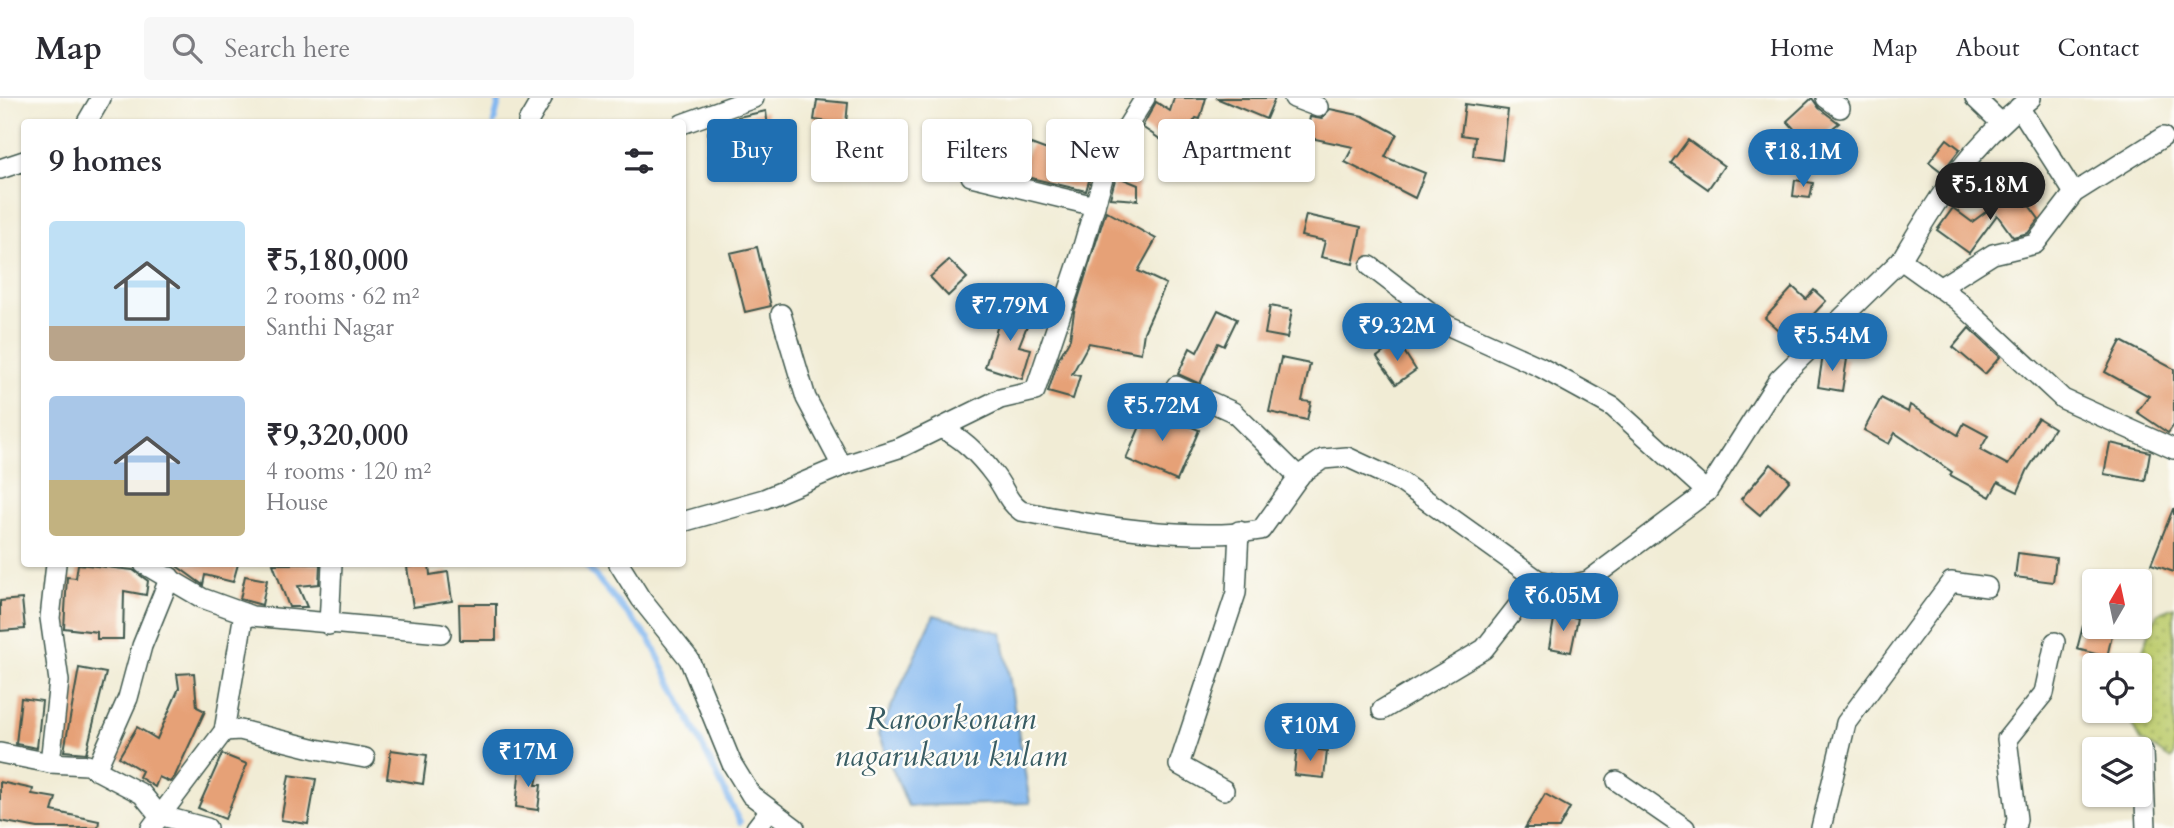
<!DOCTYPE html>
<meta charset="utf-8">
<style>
:root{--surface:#fff;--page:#f7f7f7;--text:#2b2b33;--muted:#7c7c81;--line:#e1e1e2;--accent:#1f6fb2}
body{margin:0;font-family:Cardo,serif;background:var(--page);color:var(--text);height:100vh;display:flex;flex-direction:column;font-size:26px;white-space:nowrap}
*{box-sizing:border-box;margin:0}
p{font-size:23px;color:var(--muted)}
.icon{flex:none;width:38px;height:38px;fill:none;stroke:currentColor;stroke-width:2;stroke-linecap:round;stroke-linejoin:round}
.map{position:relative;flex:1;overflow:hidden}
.side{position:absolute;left:21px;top:21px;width:665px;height:448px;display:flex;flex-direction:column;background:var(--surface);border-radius:7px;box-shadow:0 2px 5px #0004}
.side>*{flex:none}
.banner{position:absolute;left:707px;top:21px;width:665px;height:63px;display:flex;gap:14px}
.needle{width:46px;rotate:9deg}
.tools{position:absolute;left:2082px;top:471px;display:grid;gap:14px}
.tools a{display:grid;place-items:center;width:70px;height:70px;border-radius:7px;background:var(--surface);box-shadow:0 2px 5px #0004;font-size:35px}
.price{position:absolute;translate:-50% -60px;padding:0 16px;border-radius:24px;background:var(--accent);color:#fff;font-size:23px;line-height:46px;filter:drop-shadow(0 2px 4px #0008)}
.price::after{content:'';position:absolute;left:50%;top:42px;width:21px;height:16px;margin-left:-10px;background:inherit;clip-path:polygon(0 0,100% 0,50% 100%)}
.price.current{background:#222;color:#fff}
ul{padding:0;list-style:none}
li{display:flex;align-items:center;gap:21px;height:175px;padding:0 28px}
li span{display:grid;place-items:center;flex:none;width:196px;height:140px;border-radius:7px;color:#555}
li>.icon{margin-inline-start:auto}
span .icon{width:84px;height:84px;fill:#fffc;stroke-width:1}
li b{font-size:30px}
h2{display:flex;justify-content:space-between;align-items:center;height:84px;padding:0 28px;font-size:30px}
.pill{padding:0 24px;border-radius:7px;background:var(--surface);box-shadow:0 2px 5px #0004;font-size:24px;line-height:63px}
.pill.current{background:var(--accent);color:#fff}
header{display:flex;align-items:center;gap:42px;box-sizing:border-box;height:98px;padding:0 35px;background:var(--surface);border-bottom:2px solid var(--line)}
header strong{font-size:33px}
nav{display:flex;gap:38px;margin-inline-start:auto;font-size:24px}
.search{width:490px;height:63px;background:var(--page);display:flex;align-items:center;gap:18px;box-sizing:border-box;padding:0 24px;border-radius:7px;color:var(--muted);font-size:26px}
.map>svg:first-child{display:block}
</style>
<header>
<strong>Map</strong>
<div class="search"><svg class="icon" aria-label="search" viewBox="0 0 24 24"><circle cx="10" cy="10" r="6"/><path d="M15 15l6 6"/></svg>Search here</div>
<nav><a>Home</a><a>Map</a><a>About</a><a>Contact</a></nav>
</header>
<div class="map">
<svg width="2174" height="730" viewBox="0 0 2174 730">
<defs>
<pattern id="grass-dots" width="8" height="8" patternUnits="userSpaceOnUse" patternTransform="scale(1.75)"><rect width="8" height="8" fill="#bdcc6e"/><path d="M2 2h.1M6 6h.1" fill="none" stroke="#99a75b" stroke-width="1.8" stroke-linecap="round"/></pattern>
</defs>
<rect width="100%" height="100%" fill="#fdfcf7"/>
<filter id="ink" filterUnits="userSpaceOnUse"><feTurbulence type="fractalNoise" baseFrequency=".0143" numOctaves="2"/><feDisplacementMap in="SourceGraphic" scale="14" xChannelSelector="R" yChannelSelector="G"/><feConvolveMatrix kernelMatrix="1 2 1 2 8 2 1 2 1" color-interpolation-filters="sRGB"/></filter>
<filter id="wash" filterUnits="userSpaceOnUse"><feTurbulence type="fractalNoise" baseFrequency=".00686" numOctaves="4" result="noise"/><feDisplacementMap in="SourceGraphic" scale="28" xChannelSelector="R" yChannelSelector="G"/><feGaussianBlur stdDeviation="1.57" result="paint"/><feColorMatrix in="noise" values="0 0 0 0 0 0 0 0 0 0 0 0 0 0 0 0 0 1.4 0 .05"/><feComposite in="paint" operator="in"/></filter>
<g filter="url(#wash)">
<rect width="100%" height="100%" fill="#f1ecd5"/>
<path fill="url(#grass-dots)" stroke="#6e8451" stroke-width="2" d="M 2174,509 L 2174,657 L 2171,661 L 2141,642 L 2127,616 L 2128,613 L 2140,612 L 2140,567 L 2137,567 L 2157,516 Z"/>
<path fill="#82b7f0" stroke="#507a92" stroke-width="2" d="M 934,517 L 1002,535 L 1030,705 L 908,708 L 878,637 Z"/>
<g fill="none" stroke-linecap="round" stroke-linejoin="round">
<g stroke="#82b7f0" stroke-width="6">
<path d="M 494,24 L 500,0"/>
<path d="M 585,466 L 650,542 L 740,724"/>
</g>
</g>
<g id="blocks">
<g fill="#e6a177">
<path d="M 1174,0 L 1206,0 L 1200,21 L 1196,20 L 1175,51 L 1142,29 L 1156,4 L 1170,13 Z"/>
<path d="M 1216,0 L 1275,0 L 1266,21 Z"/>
<path d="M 1812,0 L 1819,10 L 1839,25 L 1810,48 L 1787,23 Z"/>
<path d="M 817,2 L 848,5 L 846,26 L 814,22 Z"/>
<path d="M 1465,6 L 1508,12 L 1502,62 L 1473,58 L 1475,39 L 1461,37 Z"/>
<path d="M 1330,11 L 1363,18 L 1397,36 L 1385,59 L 1425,75 L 1415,100 L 1345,64 L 1353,49 L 1306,39 L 1310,19 L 1321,21 Z"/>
<path d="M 766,13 L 771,56 L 751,61 L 709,62 L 708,34 L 741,33 L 738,19 Z"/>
<path d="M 1947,41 L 1960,51 L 1942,74 L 1929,64 Z"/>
<path d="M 1688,42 L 1724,68 L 1708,91 L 1671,65 Z"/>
<path d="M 1031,46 L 1093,69 L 1086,93 L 1018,77 Z"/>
<path d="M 1116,78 L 1138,87 L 1138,102 L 1110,100 Z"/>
<path d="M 1795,82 L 1813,85 L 1810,100 L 1793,98 Z"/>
<path d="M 2017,91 L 2039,121 L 2028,135 L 2013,139 L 1997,117 L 1969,155 L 1937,132 L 1953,110 L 1972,124 Z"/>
<path d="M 1106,113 L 1156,141 L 1138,173 L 1166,186 L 1144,234 L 1141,255 L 1089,245 L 1072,276 L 1080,278 L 1073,301 L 1048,294 L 1059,260 L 1070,241 L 1074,214 Z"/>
<path d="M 1306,117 L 1361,129 L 1353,166 L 1321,159 L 1325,143 L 1301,138 Z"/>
<path d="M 757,149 L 771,208 L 745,214 L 730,155 Z"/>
<path d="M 949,162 L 967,180 L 948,198 L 930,179 Z"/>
<path d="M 1793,189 L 1806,201 L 1814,192 L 1826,203 L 1789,242 L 1765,220 Z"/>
<path d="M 1005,204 L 1032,215 L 1019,248 L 1031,251 L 1022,281 L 985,269 Z"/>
<path d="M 1270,208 L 1292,212 L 1287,240 L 1265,236 Z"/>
<path d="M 1218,212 L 1237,221 L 1224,248 L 1218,245 L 1200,286 L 1178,276 L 1190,250 L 1197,254 Z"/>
<path d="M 1969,230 L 2000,259 L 1985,276 L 1953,249 Z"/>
<path d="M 2121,243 L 2174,271 L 2174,327 L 2168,335 L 2137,314 L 2149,298 L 2105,274 Z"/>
<path d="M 1398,244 L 1416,272 L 1396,286 L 1377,259 Z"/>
<path d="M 1823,257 L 1847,261 L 1842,293 L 1818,289 Z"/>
<path d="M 1281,260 L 1310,266 L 1302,303 L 1311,304 L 1307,322 L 1269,314 Z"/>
<path d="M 1881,300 L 1908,314 L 1910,307 L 1958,337 L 1964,325 L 1988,338 L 1980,352 L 2008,367 L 2038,320 L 2054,330 L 2027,373 L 2018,394 L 1998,384 L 1990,399 L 1950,377 L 1952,374 L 1895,335 L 1889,346 L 1864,332 Z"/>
<path d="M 1150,305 L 1171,314 L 1169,320 L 1199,332 L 1177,383 L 1126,361 Z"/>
<path d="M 2110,345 L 2150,354 L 2145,383 L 2104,376 Z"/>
<path d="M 1771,366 L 1790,382 L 1760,417 L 1741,401 Z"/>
<path d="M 2173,411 L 2174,411 L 2174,474 L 2151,466 Z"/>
<path d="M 2018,455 L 2056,460 L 2053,484 L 2015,479 Z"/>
<path d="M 78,466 L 133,472 L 148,483 L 146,497 L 124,493 L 123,541 L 97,541 L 97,534 L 64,530 L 67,479 L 76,480 Z"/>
<path d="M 174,466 L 238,466 L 233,484 L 205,477 L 203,487 Z"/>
<path d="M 273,466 L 320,466 L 319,486 L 298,488 L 307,509 L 289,509 Z"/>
<path d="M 429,466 L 430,477 L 448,474 L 452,503 L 413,509 L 407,469 Z"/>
<path d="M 245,478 L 267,482 L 262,507 L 240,501 Z"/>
<path d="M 22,501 L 25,531 L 0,533 L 0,503 Z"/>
<path d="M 459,506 L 496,506 L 496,542 L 460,542 Z"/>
<path d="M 1555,516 L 1578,520 L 1571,554 L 1549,550 Z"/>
<path d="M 2083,528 L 2114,528 L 2107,559 L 2077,551 Z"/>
<path d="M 79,570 L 106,575 L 86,655 L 64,653 Z"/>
<path d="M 194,575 L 197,609 L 205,613 L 175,678 L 170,684 L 159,679 L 155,689 L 139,679 L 142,673 L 119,659 L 137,629 L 157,641 L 179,590 L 177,576 Z"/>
<path d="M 21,600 L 42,603 L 37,650 L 16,646 Z"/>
<path d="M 1297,649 L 1327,653 L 1324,680 L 1294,677 Z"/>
<path d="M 391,652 L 427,657 L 423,686 L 387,680 Z"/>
<path d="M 222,656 L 247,666 L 225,721 L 198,710 Z"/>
<path d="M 520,668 L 539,672 L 536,687 L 541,687 L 538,712 L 516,709 Z"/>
<path d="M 289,677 L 316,681 L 308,726 L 281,722 Z"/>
<path d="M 0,684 L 33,691 L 32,696 L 56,700 L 52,713 L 99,723 L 98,730 L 38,730 L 0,723 Z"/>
<path d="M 1545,696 L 1570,710 L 1559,730 L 1525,730 Z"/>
</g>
</g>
</g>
<g filter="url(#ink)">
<use href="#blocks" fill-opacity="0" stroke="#3e574c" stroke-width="2"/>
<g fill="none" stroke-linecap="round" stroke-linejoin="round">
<g stroke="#3e574c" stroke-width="22">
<g id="minor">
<path d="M 1294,0 L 1318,9"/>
<path d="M 1826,0 L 1840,10"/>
<path d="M 1975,0 L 2000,24"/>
<path d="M 2019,9 L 2074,95"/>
<path d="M 87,24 L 101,0"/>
<path d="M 528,24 L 542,0"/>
<path d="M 682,26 L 754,0"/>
<path d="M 0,71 L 24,63"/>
<path d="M 971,78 L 1095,108"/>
<path d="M 1901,162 C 1940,96 1969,49 2031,0"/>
<path d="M 1370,168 L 1447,227 L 1540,269 L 1613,309 L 1707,394"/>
<path d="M 1939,190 L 1993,156 L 2035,146 L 2074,95 L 2163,39"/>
<path d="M 781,216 L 806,300 L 842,368"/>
<path d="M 1176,288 L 1233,314 L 1299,379"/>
<path d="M 942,331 C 964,340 981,359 995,378 C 1005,391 1007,403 1021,413 C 1088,427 1193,444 1261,432 L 1301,376 L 1323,361 L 1347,359 L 1401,384 L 1538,482 L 1566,488 L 1588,483 L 1707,394 L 1779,281 L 1901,162 L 1957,202 L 2063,301 L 2174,351"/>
<path d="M 682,424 L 764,401 L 842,368 L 902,349 L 1000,301 L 1035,293 L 1079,162 L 1110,56 L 1145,0"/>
<path d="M 144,466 L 202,500 L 252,518 L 441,535"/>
<path d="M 619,466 L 641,501 L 689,561 L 732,666 L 751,697 L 795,730"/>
<path d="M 329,527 L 332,466"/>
<path d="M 1382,612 L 1484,551 L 1538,482"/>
<path d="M 224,633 L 244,515"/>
<path d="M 2143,653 L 2146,730"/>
<path d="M 0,655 L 50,665 L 87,667 L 142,696 L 159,717 L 207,730"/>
<path d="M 50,665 L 59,583 L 50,520 L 56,466"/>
<path d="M 96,672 L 128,600 L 142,548 L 170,479"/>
<path d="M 1617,683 L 1685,730"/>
<path d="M 1224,692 L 1179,667 L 1236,495 L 1239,433"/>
<path d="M 151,730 L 224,633 L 240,632 L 316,651 L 365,660"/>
<path d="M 756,730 L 770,712"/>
<path d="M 1821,730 L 1846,625 L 1951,484 L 1987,489"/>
<path d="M 2015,730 L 2017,721 L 2007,641 L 2044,595 L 2055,544"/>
</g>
</g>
<use href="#minor" stroke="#fff" stroke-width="19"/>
</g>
</g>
<g text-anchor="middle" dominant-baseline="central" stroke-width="5" stroke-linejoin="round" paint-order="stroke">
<g font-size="32" font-style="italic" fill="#385c63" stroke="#fdfcf7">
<text x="951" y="621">Raroorkonam<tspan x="951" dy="37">nagarukavu kulam</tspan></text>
</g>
</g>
</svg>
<div class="tools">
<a><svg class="needle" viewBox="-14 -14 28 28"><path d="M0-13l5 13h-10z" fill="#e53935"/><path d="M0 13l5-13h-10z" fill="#7c7c81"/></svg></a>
<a><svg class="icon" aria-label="locate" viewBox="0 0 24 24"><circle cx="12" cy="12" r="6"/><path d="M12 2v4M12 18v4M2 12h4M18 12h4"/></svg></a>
<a><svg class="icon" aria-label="layers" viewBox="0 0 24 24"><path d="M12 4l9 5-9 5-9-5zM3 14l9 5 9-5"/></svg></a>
</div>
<b class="price" style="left:1803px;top:91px">₹18.1M</b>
<b class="price current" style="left:1990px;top:124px">₹5.18M</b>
<b class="price" style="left:1010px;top:245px">₹7.79M</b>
<b class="price" style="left:1397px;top:265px">₹9.32M</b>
<b class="price" style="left:1832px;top:275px">₹5.54M</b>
<b class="price" style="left:1162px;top:345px">₹5.72M</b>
<b class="price" style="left:1563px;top:535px">₹6.05M</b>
<b class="price" style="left:1310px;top:665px">₹10M</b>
<b class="price" style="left:528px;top:691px">₹17M</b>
<div class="banner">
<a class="pill current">Buy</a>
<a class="pill">Rent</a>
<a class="pill">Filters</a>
<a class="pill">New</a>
<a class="pill">Apartment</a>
</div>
<section class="side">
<h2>9 homes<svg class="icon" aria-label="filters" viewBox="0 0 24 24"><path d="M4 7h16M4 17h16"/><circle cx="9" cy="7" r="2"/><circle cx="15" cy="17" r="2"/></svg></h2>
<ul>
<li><span style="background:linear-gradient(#bfe0f5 75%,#b9a48a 0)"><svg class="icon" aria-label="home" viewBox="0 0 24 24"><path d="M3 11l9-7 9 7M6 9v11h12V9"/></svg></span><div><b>₹5,180,000</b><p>2 rooms · 62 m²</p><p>Santhi Nagar</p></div></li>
<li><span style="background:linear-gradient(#a9c7e8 60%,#c2b280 0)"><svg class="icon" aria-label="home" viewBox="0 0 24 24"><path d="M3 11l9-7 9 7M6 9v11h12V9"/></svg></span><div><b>₹9,320,000</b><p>4 rooms · 120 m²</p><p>House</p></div></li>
</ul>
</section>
</div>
